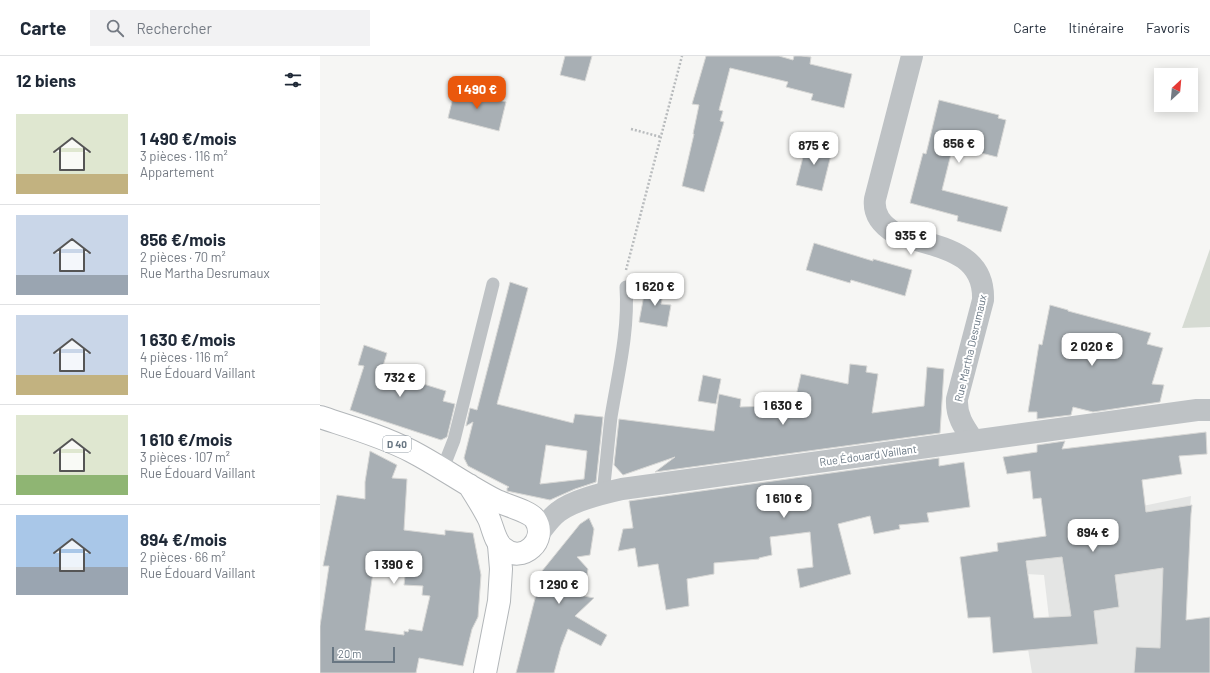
<!DOCTYPE html>
<html lang="fr">
<meta charset="utf-8">
<style>
:root{--surface:#fff;--page:#f2f2f3;--text:#1f2937;--muted:#747a83;--line:#e0e1e3;--accent:#ea580c}
body{margin:0;font-family:Barlow,sans-serif;background:var(--page);color:var(--text);height:100vh;display:flex;flex-direction:column;font-size:15px;white-space:nowrap}
*{box-sizing:border-box;margin:0}
p{font-size:13px;color:var(--muted)}
.icon{flex:none;width:22px;height:22px;fill:none;stroke:currentColor;stroke-width:2;stroke-linecap:round;stroke-linejoin:round}
.map{position:relative;flex:1;overflow:hidden}
.sheet{display:flex;flex-direction:column;background:var(--surface);width:320px}
.sheet>*{flex:none}
.needle{width:26px;rotate:26deg}
.tools{position:absolute;left:834px;top:12px;display:grid;gap:8px}
.tools a{display:grid;place-items:center;width:44px;height:44px;border-radius:0px;background:var(--surface);box-shadow:0 2px 10px #0003;font-size:20px}
.scale{position:absolute;left:12px;bottom:10px;width:63px;box-sizing:border-box;padding-left:4px;border:2px solid #687682;border-top:0;font-size:11px;line-height:14px;white-space:nowrap;color:#687682;-webkit-text-stroke:3px #fff;paint-order:stroke}
.price{position:absolute;translate:-50% -34px;padding:0 9px;border-radius:8px;background:#fff;color:#222;font-size:13px;line-height:26px;filter:drop-shadow(0 1px 2px #0008)}
.price::after{content:'';position:absolute;left:50%;top:24px;width:12px;height:9px;margin-left:-6px;background:inherit;clip-path:polygon(0 0,100% 0,50% 100%)}
.price.selected{background:var(--accent);color:#fff}
ul{padding:0;list-style:none}
li{display:flex;align-items:center;gap:12px;height:100px;padding:0 16px}
li+li{border-top:1px solid var(--line)}
li span{display:grid;place-items:center;flex:none;width:112px;height:80px;border-radius:0px;color:#555}
li>.icon{margin-inline-start:auto}
span .icon{width:48px;height:48px;fill:#fffc;stroke-width:1}
li b{font-size:17px}
h2{display:flex;justify-content:space-between;align-items:center;height:48px;padding:0 16px;font-size:17px}
header{display:flex;align-items:center;gap:24px;box-sizing:border-box;height:56px;padding:0 20px;background:var(--surface);border-bottom:1px solid var(--line)}
header strong{font-size:19px}
nav{display:flex;gap:22px;margin-inline-start:auto;font-size:14px}
.search{width:280px;height:36px;background:var(--page);display:flex;align-items:center;gap:10px;box-sizing:border-box;padding:0 14px;border-radius:0px;color:var(--muted);font-size:15px}
main{display:flex;flex:1;min-height:0}
.map>svg:first-child{display:block}
</style>
<header>
<strong>Carte</strong>
<div class="search"><svg class="icon" aria-label="search" viewBox="0 0 24 24"><circle cx="10" cy="10" r="6"/><path d="M15 15l6 6"/></svg>Rechercher</div>
<nav><a>Carte</a><a>Itinéraire</a><a>Favoris</a></nav>
</header>
<main>
<section class="sheet">
<h2>12 biens<svg class="icon" aria-label="filters" viewBox="0 0 24 24"><path d="M4 7h16M4 17h16"/><circle cx="9" cy="7" r="2"/><circle cx="15" cy="17" r="2"/></svg></h2>
<ul>
<li><span style="background:linear-gradient(#dfe7d0 75%,#c2b280 0)"><svg class="icon" aria-label="home" viewBox="0 0 24 24"><path d="M3 11l9-7 9 7M6 9v11h12V9"/></svg></span><div><b>1 490 €/mois</b><p>3 pièces · 116 m²</p><p>Appartement</p></div></li>
<li><span style="background:linear-gradient(#c9d6e8 75%,#9aa5b1 0)"><svg class="icon" aria-label="home" viewBox="0 0 24 24"><path d="M3 11l9-7 9 7M6 9v11h12V9"/></svg></span><div><b>856 €/mois</b><p>2 pièces · 70 m²</p><p>Rue Martha Desrumaux</p></div></li>
<li><span style="background:linear-gradient(#c9d6e8 75%,#c2b280 0)"><svg class="icon" aria-label="home" viewBox="0 0 24 24"><path d="M3 11l9-7 9 7M6 9v11h12V9"/></svg></span><div><b>1 630 €/mois</b><p>4 pièces · 116 m²</p><p>Rue Édouard Vaillant</p></div></li>
<li><span style="background:linear-gradient(#dfe7d0 75%,#8fb573 0)"><svg class="icon" aria-label="home" viewBox="0 0 24 24"><path d="M3 11l9-7 9 7M6 9v11h12V9"/></svg></span><div><b>1 610 €/mois</b><p>3 pièces · 107 m²</p><p>Rue Édouard Vaillant</p></div></li>
<li><span style="background:linear-gradient(#a9c7e8 65%,#9aa5b1 0)"><svg class="icon" aria-label="home" viewBox="0 0 24 24"><path d="M3 11l9-7 9 7M6 9v11h12V9"/></svg></span><div><b>894 €/mois</b><p>2 pièces · 66 m²</p><p>Rue Édouard Vaillant</p></div></li>
</ul>
</section>
<div class="map">
<svg width="890" height="617" viewBox="0 0 890 617">
<rect width="100%" height="100%" fill="#f6f6f4"/>
<path fill="#e4e5e4" d="M 871,440 L 857,617 L 712,617 L 708,593 L 778,586 L 774,558 L 729,562 L 724,519 L 706,518 L 704,506 L 730,502 L 731,469 Z"/>
<path fill="#d6dbd3" d="M 890,193 L 890,271 L 862,272 Z"/>
<g fill="#a8afb4" stroke="#d8d8d6" fill-rule="evenodd">
<path d="M 245,0 L 272,0 L 265,25 L 240,19 Z"/>
<path d="M 386,0 L 459,0 L 473,4 L 474,0 L 481,0 L 491,1 L 490,8 L 532,18 L 524,52 L 491,44 L 493,38 L 466,31 L 468,26 L 410,12 L 399,54 L 403,55 L 400,65 L 404,66 L 384,136 L 362,130 L 374,78 L 373,78 L 379,49 L 372,48 Z"/>
<path d="M 135,33 L 186,46 L 179,75 L 128,62 Z"/>
<path d="M 619,44 L 679,59 L 678,62 L 686,64 L 677,101 L 633,90 L 622,134 L 688,151 L 681,176 L 637,165 L 638,160 L 590,147 L 603,97 L 606,98 Z"/>
<path d="M 487,85 L 513,91 L 502,135 L 476,129 Z"/>
<path d="M 494,187 L 553,205 L 553,203 L 592,214 L 585,240 L 531,224 L 530,227 L 486,214 Z"/>
<path d="M 190,226 L 208,232 L 177,348 L 253,367 L 255,358 L 283,361 L 276,426 L 255,433 L 230,444 L 187,435 L 187,432 L 189,431 L 148,410 L 144,402 L 153,366 L 146,370 L 150,352 L 157,354 ZM 226,389 L 267,395 L 264,423 L 220,428 Z"/>
<path d="M 326,228 L 345,230 L 341,248 L 351,249 L 347,271 L 319,266 Z"/>
<path d="M 730,249 L 748,254 L 748,255 L 831,277 L 827,288 L 843,292 L 832,328 L 844,329 L 840,346 L 773,356 L 753,351 L 751,359 L 717,363 L 717,356 L 708,356 L 719,288 L 722,289 Z"/>
<path d="M 44,289 L 67,297 L 63,310 L 98,321 L 97,326 L 126,335 L 123,345 L 135,348 L 127,381 L 121,384 L 30,354 L 44,310 L 38,309 Z"/>
<path d="M 530,308 L 547,310 L 546,316 L 558,318 L 552,357 L 604,350 L 607,311 L 624,313 L 620,377 L 335,416 L 355,401 L 303,419 L 294,409 L 299,363 L 394,375 L 399,338 L 421,343 L 420,351 L 474,349 L 481,318 L 528,328 Z"/>
<path d="M 383,319 L 401,323 L 396,348 L 378,345 Z"/>
<path d="M 886,376 L 887,398 L 859,400 L 862,418 L 822,424 L 826,456 L 872,449 L 871,458 L 866,564 L 890,561 L 890,617 L 814,617 L 816,591 L 840,592 L 843,512 L 795,519 L 799,551 L 774,555 L 778,588 L 673,597 L 670,561 L 648,562 L 640,501 L 678,495 L 677,487 L 726,480 L 721,442 L 713,443 L 710,415 L 687,418 L 683,401 L 717,396 L 717,389 L 745,385 L 742,393 ZM 742,501 L 751,560 L 714,562 L 706,505 Z"/>
<path d="M 50,395 L 77,409 L 72,422 L 87,423 L 84,474 L 125,479 L 125,474 L 153,477 L 161,519 L 158,561 L 152,573 L 143,610 L 99,602 L 96,617 L 0,617 L 0,570 L 9,510 L 3,510 L 17,439 L 45,443 L 45,426 ZM 53,516 L 85,520 L 84,529 L 103,530 L 102,539 L 110,540 L 102,575 L 89,573 L 88,576 L 84,575 L 84,579 L 45,574 Z"/>
<path d="M 619,402 L 619,410 L 644,406 L 650,451 L 607,457 L 609,466 L 579,469 L 580,473 L 554,478 L 550,460 L 518,468 L 531,518 L 480,532 L 477,513 L 493,511 L 490,476 L 450,481 L 452,499 L 439,502 L 439,503 L 394,507 L 394,518 L 367,523 L 369,550 L 346,554 L 338,508 L 318,511 L 315,492 L 298,495 L 303,473 L 313,472 L 309,445 Z"/>
<path d="M 269,462 L 274,473 L 270,499 L 257,501 L 268,513 L 264,540 L 274,542 L 255,560 L 287,579 L 281,590 L 248,573 L 241,591 L 234,617 L 196,617 L 222,515 L 260,468 Z"/>
</g>
<g fill="none" stroke-linecap="round" stroke-linejoin="round">
<g stroke="#b2b6b9" stroke-width="24">
<g id="primary">
<path d="M 0,361 C 30,371 62,380 91,395 C 120,410 146,429 175,444 C 185,449 209,455 215,463 C 229,484 202,509 183,492 C 175,486 173,472 169,463 C 163,451 156,440 149,429"/>
<path d="M 165,617 L 179,545 L 181,513 L 179,489"/>
</g>
</g>
<g stroke="#b8bbbd" stroke-width="2.5" stroke-dasharray="2 2" stroke-linecap="butt">
<path d="M 311,73 L 341,81"/>
<path d="M 306,214 L 362,0"/>
</g>
<g stroke="#bec2c5" stroke-width="13">
<path d="M 123,412 L 134,384 L 173,228"/>
<path d="M 283,437 C 286,412 288,387 291,361 C 298,318 309,275 306,231"/>
</g>
<g stroke="#bec2c5" stroke-width="22">
<path d="M 592,0 L 555,143 C 553,159 562,169 575,177 C 611,191 665,192 663,244 L 637,343 C 636,360 644,371 653,384"/>
<path d="M 219,477 C 225,470 230,462 238,456 C 253,444 284,437 302,433 L 877,354 L 890,354"/>
</g>
<use href="#primary" stroke="#fff" stroke-width="22"/>
</g>
<g text-anchor="middle" dominant-baseline="central" stroke-width="4" stroke-linejoin="round" paint-order="stroke">
<rect fill="#fff" stroke="#959fa8" stroke-width="1" x="63" y="380" width="28" height="16" rx="3"/>
<g font-size="10" font-weight="bold" fill="#687682">
<text x="77" y="388">D 40</text>
</g>
<g font-size="11" fill="#687682" stroke="#fff">
<text transform="translate(650 292) rotate(-77)">Rue Martha Desrumaux</text>
<text transform="translate(548 399) rotate(-8)">Rue Édouard Vaillant</text>
</g>
</g>
</svg>
<div class="tools">
<a><svg class="needle" viewBox="-14 -14 28 28"><path d="M0-13l5 13h-10z" fill="#e53935"/><path d="M0 13l5-13h-10z" fill="#747a83"/></svg></a>
</div>
<div class="scale">20 m</div>
<b class="price selected" style="left:157px;top:54px">1 490 €</b>
<b class="price" style="left:639px;top:108px">856 €</b>
<b class="price" style="left:494px;top:110px">875 €</b>
<b class="price" style="left:591px;top:200px">935 €</b>
<b class="price" style="left:335px;top:251px">1 620 €</b>
<b class="price" style="left:772px;top:311px">2 020 €</b>
<b class="price" style="left:80px;top:342px">732 €</b>
<b class="price" style="left:463px;top:370px">1 630 €</b>
<b class="price" style="left:464px;top:463px">1 610 €</b>
<b class="price" style="left:773px;top:497px">894 €</b>
<b class="price" style="left:74px;top:529px">1 390 €</b>
<b class="price" style="left:239px;top:549px">1 290 €</b>
</div>
</main>
